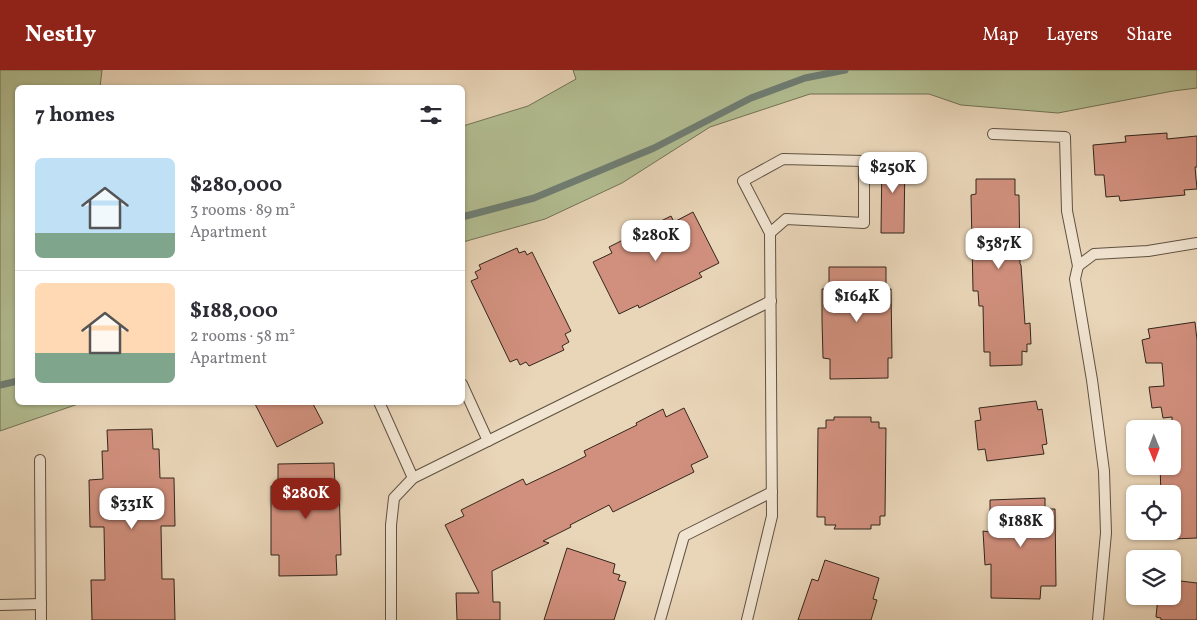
<!DOCTYPE html>
<meta charset="utf-8">
<style>
:root{--surface:#fff;--page:#f2f2f3;--text:#2b2b33;--muted:#7c7c81;--line:#e1e1e2;--accent:#8f2418}
body{margin:0;font-family:Vollkorn,serif;background:var(--page);color:var(--text);height:100vh;display:flex;flex-direction:column;font-size:19px;white-space:nowrap}
*{box-sizing:border-box;margin:0}
p{font-size:16px;color:var(--muted)}
.icon{flex:none;width:28px;height:28px;fill:none;stroke:currentColor;stroke-width:2;stroke-linecap:round;stroke-linejoin:round}
.map{position:relative;flex:1;overflow:hidden}
.side{position:absolute;left:15px;top:15px;width:450px;height:320px;display:flex;flex-direction:column;background:var(--surface);border-radius:8px;box-shadow:0 1px 4px #0004}
.side>*{flex:none}
.needle{width:32px;rotate:179deg}
.fabs{position:absolute;left:1126px;top:350px;display:grid;gap:10px}
.fabs a{display:grid;place-items:center;width:55px;height:55px;border-radius:8px;background:var(--surface);box-shadow:0 1px 4px #0004;font-size:25px}
.price{position:absolute;translate:-50% -42px;padding:0 11px;border-radius:10px;background:#fff;color:#222;font-size:16px;line-height:32px;filter:drop-shadow(0 1px 2px #0008)}
.price::after{content:'';position:absolute;left:50%;top:30px;width:15px;height:11px;margin-left:-8px;background:inherit;clip-path:polygon(0 0,100% 0,50% 100%)}
.price.current{background:var(--accent);color:#fff}
ul{padding:0;list-style:none}
li{display:flex;align-items:center;gap:15px;height:125px;padding:0 20px}
li+li{border-top:1px solid var(--line)}
li span{display:grid;place-items:center;flex:none;width:140px;height:100px;border-radius:8px;color:#555}
li>.icon{margin-inline-start:auto}
span .icon{width:60px;height:60px;fill:#fffc;stroke-width:1}
li b{font-size:21px}
h2{display:flex;justify-content:space-between;align-items:center;height:60px;padding:0 20px;font-size:21px}
header{display:flex;align-items:center;gap:30px;box-sizing:border-box;height:70px;padding:0 25px;background:var(--accent);color:#fff}
header strong{font-size:24px}
nav{display:flex;gap:28px;margin-inline-start:auto;font-size:18px}
.map>svg:first-child{display:block}
</style>
<header>
<strong>Nestly</strong>
<nav><a>Map</a><a>Layers</a><a>Share</a></nav>
</header>
<div class="map">
<svg width="1197" height="550" viewBox="0 0 1197 550">
<rect width="100%" height="100%" fill="#e9d5b8"/>
<filter id="stains"><feTurbulence type="fractalNoise" baseFrequency=".004" numOctaves="4"/><feColorMatrix values="0 0 0 0 .2 0 0 0 0 .09 0 0 0 0 .02 0 0 0 .5 -.17"/></filter>
<radialGradient id="worn" r=".72"><stop offset=".6" stop-color="#630" stop-opacity="0"/><stop offset="1" stop-color="#630" stop-opacity=".3"/></radialGradient>
<g fill="#b2be92" stroke="#727256">
<path d="M 0,0 L 102,0 L 100,17 L 18,18 L 18,332 L 81,333 L 0,361 Z"/>
<path d="M 573,0 L 1197,0 L 1197,18 L 1173,21 L 1058,43 L 961,35 L 929,24 L 810,24 L 710,57 L 622,113 L 545,149 L 463,172 L 463,56 L 528,36 L 576,9 Z"/>
</g>
<g fill="none" stroke-linecap="round" stroke-linejoin="round">
<g stroke="#6f7e74" stroke-width="7">
<path d="M 462,147 L 534,128 L 654,78 L 751,28 L 805,8 L 845,0"/>
<path d="M 0,315 L 18,311"/>
</g>
</g>
<g fill="#d1907e" stroke="#33261b">
<path d="M 1167,63 L 1167,69 L 1197,66 L 1197,97 L 1195,97 L 1197,119 L 1184,120 L 1185,125 L 1120,131 L 1119,126 L 1106,127 L 1104,105 L 1095,105 L 1093,75 L 1126,72 L 1125,66 Z"/>
<path d="M 882,84 L 905,84 L 904,163 L 881,163 Z"/>
<path d="M 976,109 L 1015,109 L 1015,125 L 1019,125 L 1020,194 L 1021,195 L 1025,254 L 1030,253 L 1031,274 L 1027,274 L 1027,282 L 1022,281 L 1022,295 L 990,296 L 990,282 L 984,282 L 983,236 L 979,236 L 978,221 L 973,221 L 971,125 L 976,124 Z"/>
<path d="M 693,142 L 719,193 L 699,203 L 702,207 L 639,238 L 638,235 L 619,244 L 593,192 L 612,183 L 609,177 L 671,146 L 674,152 Z"/>
<path d="M 517,178 L 519,183 L 525,181 L 527,185 L 532,182 L 571,261 L 565,264 L 569,272 L 562,276 L 564,280 L 529,296 L 526,292 L 520,295 L 517,289 L 510,292 L 471,211 L 478,208 L 475,202 L 481,199 L 479,195 Z"/>
<path d="M 829,197 L 886,197 L 886,219 L 891,219 L 892,288 L 888,288 L 888,308 L 830,309 L 830,289 L 823,288 L 822,250 L 822,219 L 829,219 Z"/>
<path d="M 1195,252 L 1197,270 L 1197,468 L 1172,469 L 1172,424 L 1161,424 L 1160,396 L 1172,396 L 1172,347 L 1163,348 L 1161,337 L 1152,338 L 1149,317 L 1164,316 L 1162,293 L 1146,293 L 1142,270 L 1150,268 L 1148,259 Z"/>
<path d="M 1036,331 L 1038,340 L 1042,339 L 1047,374 L 1042,375 L 1044,384 L 987,391 L 985,379 L 978,380 L 975,351 L 981,350 L 979,338 Z"/>
<path d="M 254,332 L 312,332 L 323,353 L 277,377 Z"/>
<path d="M 684,338 L 708,387 L 691,395 L 694,402 L 613,442 L 609,435 L 570,455 L 571,457 L 543,471 L 549,473 L 492,501 L 493,532 L 500,532 L 500,550 L 457,550 L 456,523 L 479,523 L 445,455 L 464,446 L 461,440 L 523,409 L 526,415 L 566,396 L 586,386 L 584,381 L 637,355 L 636,353 L 663,339 L 666,347 Z"/>
<path d="M 834,347 L 871,347 L 871,352 L 879,352 L 879,358 L 886,358 L 885,446 L 880,446 L 880,455 L 871,455 L 871,459 L 834,459 L 836,455 L 825,455 L 825,447 L 817,447 L 818,358 L 826,358 L 826,350 L 834,350 Z"/>
<path d="M 152,359 L 153,379 L 159,379 L 160,408 L 174,408 L 175,456 L 161,456 L 162,509 L 174,509 L 175,550 L 92,550 L 91,510 L 105,510 L 104,457 L 90,457 L 89,410 L 103,409 L 102,381 L 108,381 L 107,360 Z"/>
<path d="M 334,393 L 335,415 L 339,415 L 341,485 L 336,485 L 337,505 L 279,506 L 279,485 L 271,485 L 271,416 L 278,416 L 278,394 Z"/>
<path d="M 1045,428 L 1045,439 L 1055,439 L 1056,516 L 1041,516 L 1040,529 L 991,528 L 991,494 L 985,495 L 983,461 L 990,462 L 990,430 Z"/>
<path d="M 567,478 L 615,494 L 613,503 L 620,505 L 618,510 L 626,512 L 614,550 L 544,550 Z"/>
<path d="M 825,490 L 879,508 L 873,529 L 877,530 L 871,550 L 798,550 L 812,509 L 818,511 Z"/>
<path d="M 1172,510 L 1197,513 L 1197,550 L 1161,550 L 1161,548 L 1156,547 L 1158,526 L 1172,526 Z"/>
</g>
<g fill="none" stroke-linecap="round" stroke-linejoin="round">
<g stroke="#605242" stroke-width="12">
<g id="lane">
<path d="M 993,64 L 1065,67 L 1067,141 L 1078,196 L 1075,209 L 1092,310 L 1104,401 L 1106,463 L 1098,550"/>
<path d="M 783,89 L 864,91 L 864,153 L 786,149 L 770,163 L 743,111 Z"/>
<path d="M 1078,196 L 1094,184 L 1148,181 L 1197,173"/>
<path d="M 462,314 L 488,371"/>
<path d="M 379,332 L 413,408"/>
<path d="M 40,390 L 41,550"/>
<path d="M 0,535 L 41,534"/>
<path d="M 391,550 L 391,455 L 394,428 L 413,408 L 771,231"/>
<path d="M 660,550 L 684,466 L 772,422"/>
<path d="M 747,550 L 772,446 L 770,163"/>
</g>
</g>
<use href="#lane" stroke="#f1e4d1" stroke-width="10"/>
</g>
<rect width="100%" height="100%" filter="url(#stains)"/>
<rect width="100%" height="100%" fill="url(#worn)"/>
</svg>
<div class="fabs">
<a><svg class="needle" viewBox="-14 -14 28 28"><path d="M0-13l5 13h-10z" fill="#e53935"/><path d="M0 13l5-13h-10z" fill="#7c7c81"/></svg></a>
<a><svg class="icon" aria-label="locate" viewBox="0 0 24 24"><circle cx="12" cy="12" r="6"/><path d="M12 2v4M12 18v4M2 12h4M18 12h4"/></svg></a>
<a><svg class="icon" aria-label="layers" viewBox="0 0 24 24"><path d="M12 4l9 5-9 5-9-5zM3 14l9 5 9-5"/></svg></a>
</div>
<b class="price" style="left:893px;top:124px">$250K</b>
<b class="price" style="left:656px;top:192px">$280K</b>
<b class="price" style="left:999px;top:200px">$387K</b>
<b class="price" style="left:857px;top:253px">$164K</b>
<b class="price current" style="left:306px;top:450px">$280K</b>
<b class="price" style="left:132px;top:460px">$331K</b>
<b class="price" style="left:1021px;top:478px">$188K</b>
<section class="side">
<h2>7 homes<svg class="icon" aria-label="filters" viewBox="0 0 24 24"><path d="M4 7h16M4 17h16"/><circle cx="9" cy="7" r="2"/><circle cx="15" cy="17" r="2"/></svg></h2>
<ul>
<li><span style="background:linear-gradient(#bfe0f5 75%,#7fa58c 0)"><svg class="icon" aria-label="home" viewBox="0 0 24 24"><path d="M3 11l9-7 9 7M6 9v11h12V9"/></svg></span><div><b>$280,000</b><p>3 rooms · 89 m²</p><p>Apartment</p></div></li>
<li><span style="background:linear-gradient(#ffd9b3 70%,#7fa58c 0)"><svg class="icon" aria-label="home" viewBox="0 0 24 24"><path d="M3 11l9-7 9 7M6 9v11h12V9"/></svg></span><div><b>$188,000</b><p>2 rooms · 58 m²</p><p>Apartment</p></div></li>
</ul>
</section>
</div>
